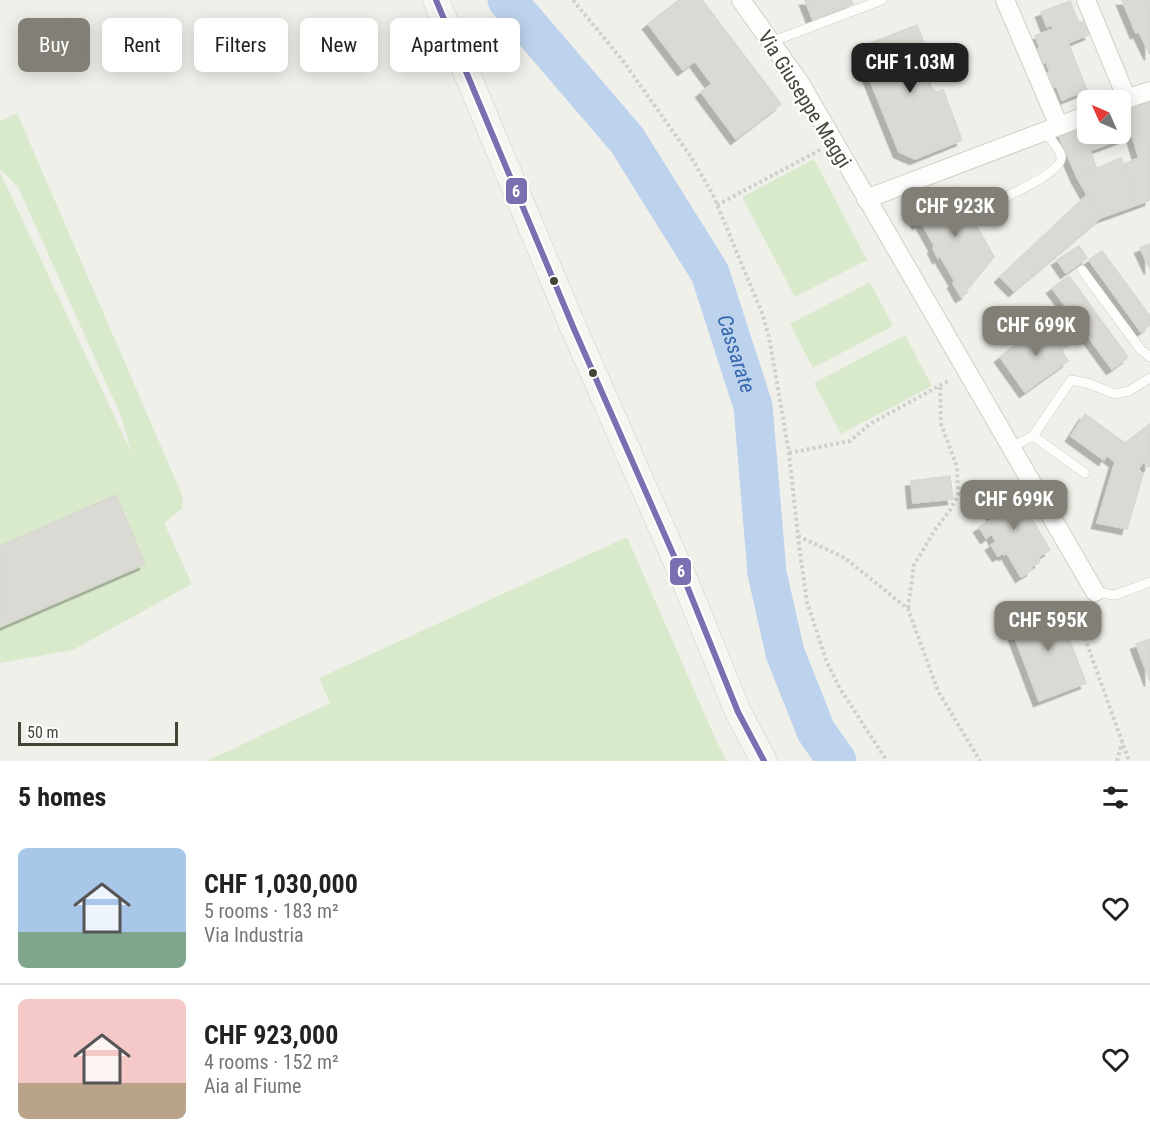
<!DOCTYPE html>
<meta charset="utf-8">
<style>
:root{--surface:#fff;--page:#f6f6f6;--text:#222;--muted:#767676;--line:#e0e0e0;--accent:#828076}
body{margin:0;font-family:"Roboto Condensed",sans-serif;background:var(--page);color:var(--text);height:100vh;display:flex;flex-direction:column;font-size:22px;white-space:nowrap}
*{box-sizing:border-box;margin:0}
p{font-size:20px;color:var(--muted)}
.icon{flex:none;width:33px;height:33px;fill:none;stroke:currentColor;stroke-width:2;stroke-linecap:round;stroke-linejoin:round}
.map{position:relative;height:761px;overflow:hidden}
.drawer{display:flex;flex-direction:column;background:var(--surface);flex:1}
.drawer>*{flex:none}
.hud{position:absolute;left:18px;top:18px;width:600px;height:54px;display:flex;gap:12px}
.needle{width:39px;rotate:315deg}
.fabs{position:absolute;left:1077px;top:90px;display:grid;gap:12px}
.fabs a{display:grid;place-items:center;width:54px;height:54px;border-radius:9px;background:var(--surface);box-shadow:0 3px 15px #0003;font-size:30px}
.scale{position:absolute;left:18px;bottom:15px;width:160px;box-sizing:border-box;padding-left:6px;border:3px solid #464337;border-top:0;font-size:16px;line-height:21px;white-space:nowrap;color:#464337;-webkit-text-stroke:4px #fff;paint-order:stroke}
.price{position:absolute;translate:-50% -51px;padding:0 14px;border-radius:12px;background:var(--accent);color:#fff;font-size:20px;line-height:39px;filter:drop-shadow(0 2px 3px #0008)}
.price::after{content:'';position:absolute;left:50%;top:36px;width:18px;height:14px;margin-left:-9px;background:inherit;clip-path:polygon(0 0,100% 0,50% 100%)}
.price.current{background:#222;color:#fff}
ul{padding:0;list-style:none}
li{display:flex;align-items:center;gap:18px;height:150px;padding:0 18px}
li+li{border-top:2px solid var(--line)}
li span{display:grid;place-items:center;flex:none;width:168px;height:120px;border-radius:9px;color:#555}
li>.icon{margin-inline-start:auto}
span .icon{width:72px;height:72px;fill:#fffc;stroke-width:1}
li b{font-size:26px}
h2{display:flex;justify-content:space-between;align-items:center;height:72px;padding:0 18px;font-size:26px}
.tag{padding:0 21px;border-radius:9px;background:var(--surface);box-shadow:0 3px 15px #0003;font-size:21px;line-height:54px}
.tag.current{background:var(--accent);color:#fff}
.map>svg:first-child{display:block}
</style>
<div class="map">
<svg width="1150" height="761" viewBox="0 0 1150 761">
<defs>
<filter id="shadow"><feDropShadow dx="-5.5" dy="5.5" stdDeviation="0" flood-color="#0004"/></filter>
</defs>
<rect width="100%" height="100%" fill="#f0f0eb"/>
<g fill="#d9eacc">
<path d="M 17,113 L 183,497 L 182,509 L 164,523 L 192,584 L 73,650 L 0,663 L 0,172 L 132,454 L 121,416 L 18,187 L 0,169 L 0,121 Z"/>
<path d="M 814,159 L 867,260 L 795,297 L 742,197 Z"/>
<path d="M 870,282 L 893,326 L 813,368 L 790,324 Z"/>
<path d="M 905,335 L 932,386 L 841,434 L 814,383 Z"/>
<path d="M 627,537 L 716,740 L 727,761 L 207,761 L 330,703 L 319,678 Z"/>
</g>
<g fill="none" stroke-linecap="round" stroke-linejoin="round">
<path stroke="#bdd2ec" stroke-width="39" id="s1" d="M 507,0 L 627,140 L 710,273 L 753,406 L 767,573 L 785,653 L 816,731 L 837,761"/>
</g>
<g fill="#dad9d3" stroke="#d8d7d1" stroke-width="1.5" filter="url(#shadow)">
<path d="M 679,0 L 702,0 L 781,104 L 736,139 L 701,92 L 712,84 L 695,61 L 683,70 L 648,24 Z"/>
<path d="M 805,0 L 851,0 L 853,4 L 813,20 Z"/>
<path d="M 1122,0 L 1150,0 L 1150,55 L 1139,32 L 1136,33 Z"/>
<path d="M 1070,1 L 1079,23 L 1084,21 L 1090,34 L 1068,43 L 1087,90 L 1062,100 L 1056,86 L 1051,88 L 1046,74 L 1050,72 L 1046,62 L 1042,64 L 1036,50 L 1040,48 L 1035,36 L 1053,29 L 1052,25 L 1047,27 L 1041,12 Z"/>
<path d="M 917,25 L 937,76 L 930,82 L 930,86 L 936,92 L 943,90 L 962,140 L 915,159 L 899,152 L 862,60 L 870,43 Z"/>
<path d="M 1150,98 L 1150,128 L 1089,151 L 1080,125 L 1088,123 L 1088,134 L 1120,134 L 1120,109 Z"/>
<path d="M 1080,125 L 1097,169 L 1077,177 L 1058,134 Z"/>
<path d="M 1150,128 L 1150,200 L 1139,204 L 1124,164 L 1139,158 L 1132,135 Z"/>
<path d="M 1121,158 L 1139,204 L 1100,218 L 1077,177 Z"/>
<path d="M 955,187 L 994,257 L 966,291 L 967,293 L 961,297 L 953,283 L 955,281 L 940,256 L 938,258 L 933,248 L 935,247 L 921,222 L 918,224 L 911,212 Z"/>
<path d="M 1087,195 L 1100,218 L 1014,291 L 1000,277 Z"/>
<path d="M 1150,244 L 1150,269 L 1140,248 Z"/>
<path d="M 1079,246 L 1087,258 L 1066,273 L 1057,260 Z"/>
<path d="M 1102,251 L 1150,316 L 1150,325 L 1141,332 L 1089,260 Z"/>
<path d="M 1069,276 L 1128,357 L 1112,369 L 1052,288 Z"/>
<path d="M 1043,325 L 1048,331 L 1054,327 L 1068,346 L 1061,350 L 1068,361 L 1025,392 L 1000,357 Z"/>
<path d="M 1085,414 L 1125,443 L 1150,424 L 1150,465 L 1148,467 L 1144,461 L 1137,471 L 1143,474 L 1127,529 L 1097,523 L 1115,462 L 1107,455 L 1104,460 L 1071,436 Z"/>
<path d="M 950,476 L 953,499 L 913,503 L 911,481 Z"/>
<path d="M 1002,485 L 1006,492 L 1014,487 L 1027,511 L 1025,512 L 1029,519 L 1031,518 L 1050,550 L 1038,557 L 1040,562 L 1031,567 L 1032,570 L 1021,577 L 1007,553 L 1004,555 L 1003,553 L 998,556 L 991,545 L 996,542 L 992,534 L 986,538 L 979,527 L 994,518 L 990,511 L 998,506 L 990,492 Z"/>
<path d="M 116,495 L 145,564 L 0,627 L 0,546 Z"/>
<path d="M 1056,604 L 1086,683 L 1039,701 L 1009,622 Z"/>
<path d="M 1150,639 L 1150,681 L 1136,644 Z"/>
</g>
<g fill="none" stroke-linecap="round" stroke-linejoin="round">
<g stroke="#cecec8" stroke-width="10">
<g id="lane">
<path d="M 771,42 L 882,0"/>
<path d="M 981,208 C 996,201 1065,173 1061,156 C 1059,147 1050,139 1045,132"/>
<path d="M 1082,270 L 1141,350 L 1150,357"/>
<path d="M 1033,436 L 1085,473"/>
<path d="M 1010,448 L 1033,436 L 1071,380 L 1087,383 L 1115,394 L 1129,391 L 1150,378"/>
<path d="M 1095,592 L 1115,595 L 1150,582"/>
</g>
</g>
<g stroke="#cecec8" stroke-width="20">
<g id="street">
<path d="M 741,0 L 800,83 L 1095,592"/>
<path d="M 1005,0 L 1059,126"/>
<path d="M 1086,0 L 1127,99"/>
<path d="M 1120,101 L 1150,91"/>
<path d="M 866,199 L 1088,115"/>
</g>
</g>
<g stroke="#cfcec2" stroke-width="27">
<path id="secondary" d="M 436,0 L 574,329 L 685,581 L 738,712 L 764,761"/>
</g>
<g stroke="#d1cfcb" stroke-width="4" stroke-dasharray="3 3" stroke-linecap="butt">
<path d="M 573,0 L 623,61 L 691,157 L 713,195 L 762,313 L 769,337 L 789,453 L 799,545 L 807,602 L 826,660 L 839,687 L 887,761"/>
<path d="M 717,205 L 820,150"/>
<path d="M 789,453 L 850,441 L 870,424 L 950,380"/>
<path d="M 798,536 L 845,558 L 908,609 L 938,691 L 980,761"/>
<path d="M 1085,606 L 1077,616 L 1129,761"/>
<path d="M 908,608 L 914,565 L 935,530 L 950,510 L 958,495 L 957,467 L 941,424 L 940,385"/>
<path d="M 1117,761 L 1122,743"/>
</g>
<use href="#lane" stroke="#fdfdfc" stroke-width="9"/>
<use href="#street" stroke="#fdfdfc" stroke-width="18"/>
<use href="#secondary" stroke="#f6f5ef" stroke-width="26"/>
<g stroke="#fff" stroke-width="10">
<path id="bus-1" d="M 436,0 L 574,329 L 685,581 L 738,712 L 764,761"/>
</g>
<use href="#bus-1" stroke="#7b6fb1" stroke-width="6"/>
</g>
<g fill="#464337" stroke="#fff" stroke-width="2">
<circle cx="554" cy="281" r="5"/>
<circle cx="593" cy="373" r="5"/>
</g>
<g text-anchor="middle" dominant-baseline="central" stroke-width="4.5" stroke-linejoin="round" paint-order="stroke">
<g font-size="20" fill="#464337" stroke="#fff">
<text transform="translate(805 99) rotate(58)">Via Giuseppe Maggi</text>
</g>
<g font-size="21" font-style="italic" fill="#3567ae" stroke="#fff">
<text stroke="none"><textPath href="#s1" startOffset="426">Cassarate</textPath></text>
</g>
</g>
<g stroke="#fff" stroke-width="2">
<rect x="505" y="177" width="23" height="28" rx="6" fill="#7b6fb1"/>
<rect x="669" y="557" width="23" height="29" rx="6" fill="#7b6fb1"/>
</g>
<g font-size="16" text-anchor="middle" font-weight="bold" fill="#fff">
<text x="516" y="197">6</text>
<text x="681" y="577">6</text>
</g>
</svg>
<div class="fabs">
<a><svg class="needle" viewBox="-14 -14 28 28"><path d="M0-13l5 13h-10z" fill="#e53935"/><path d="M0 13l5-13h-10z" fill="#767676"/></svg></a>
</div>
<div class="scale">50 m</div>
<b class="price current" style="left:910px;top:94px">CHF 1.03M</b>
<b class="price" style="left:955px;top:238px">CHF 923K</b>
<b class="price" style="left:1036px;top:357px">CHF 699K</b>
<b class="price" style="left:1014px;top:531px">CHF 699K</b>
<b class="price" style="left:1048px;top:652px">CHF 595K</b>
<div class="hud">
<a class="tag current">Buy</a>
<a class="tag">Rent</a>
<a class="tag">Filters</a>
<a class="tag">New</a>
<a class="tag">Apartment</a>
</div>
</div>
<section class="drawer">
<h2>5 homes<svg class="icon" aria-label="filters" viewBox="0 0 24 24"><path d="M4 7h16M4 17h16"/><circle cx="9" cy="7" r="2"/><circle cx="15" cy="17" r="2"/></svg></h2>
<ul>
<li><span style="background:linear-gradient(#a9c7e8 70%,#7fa58c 0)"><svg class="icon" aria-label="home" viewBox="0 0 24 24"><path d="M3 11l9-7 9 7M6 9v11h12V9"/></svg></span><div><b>CHF 1,030,000</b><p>5 rooms · 183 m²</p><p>Via Industria</p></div><svg class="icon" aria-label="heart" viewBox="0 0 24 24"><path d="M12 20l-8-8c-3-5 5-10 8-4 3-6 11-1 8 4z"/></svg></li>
<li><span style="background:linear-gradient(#f6c9c9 70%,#b9a48a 0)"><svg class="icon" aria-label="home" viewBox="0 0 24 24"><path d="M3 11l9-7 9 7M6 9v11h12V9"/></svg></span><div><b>CHF 923,000</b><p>4 rooms · 152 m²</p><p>Aia al Fiume</p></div><svg class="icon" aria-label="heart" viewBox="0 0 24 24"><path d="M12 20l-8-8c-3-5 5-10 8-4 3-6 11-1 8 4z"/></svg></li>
</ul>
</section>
